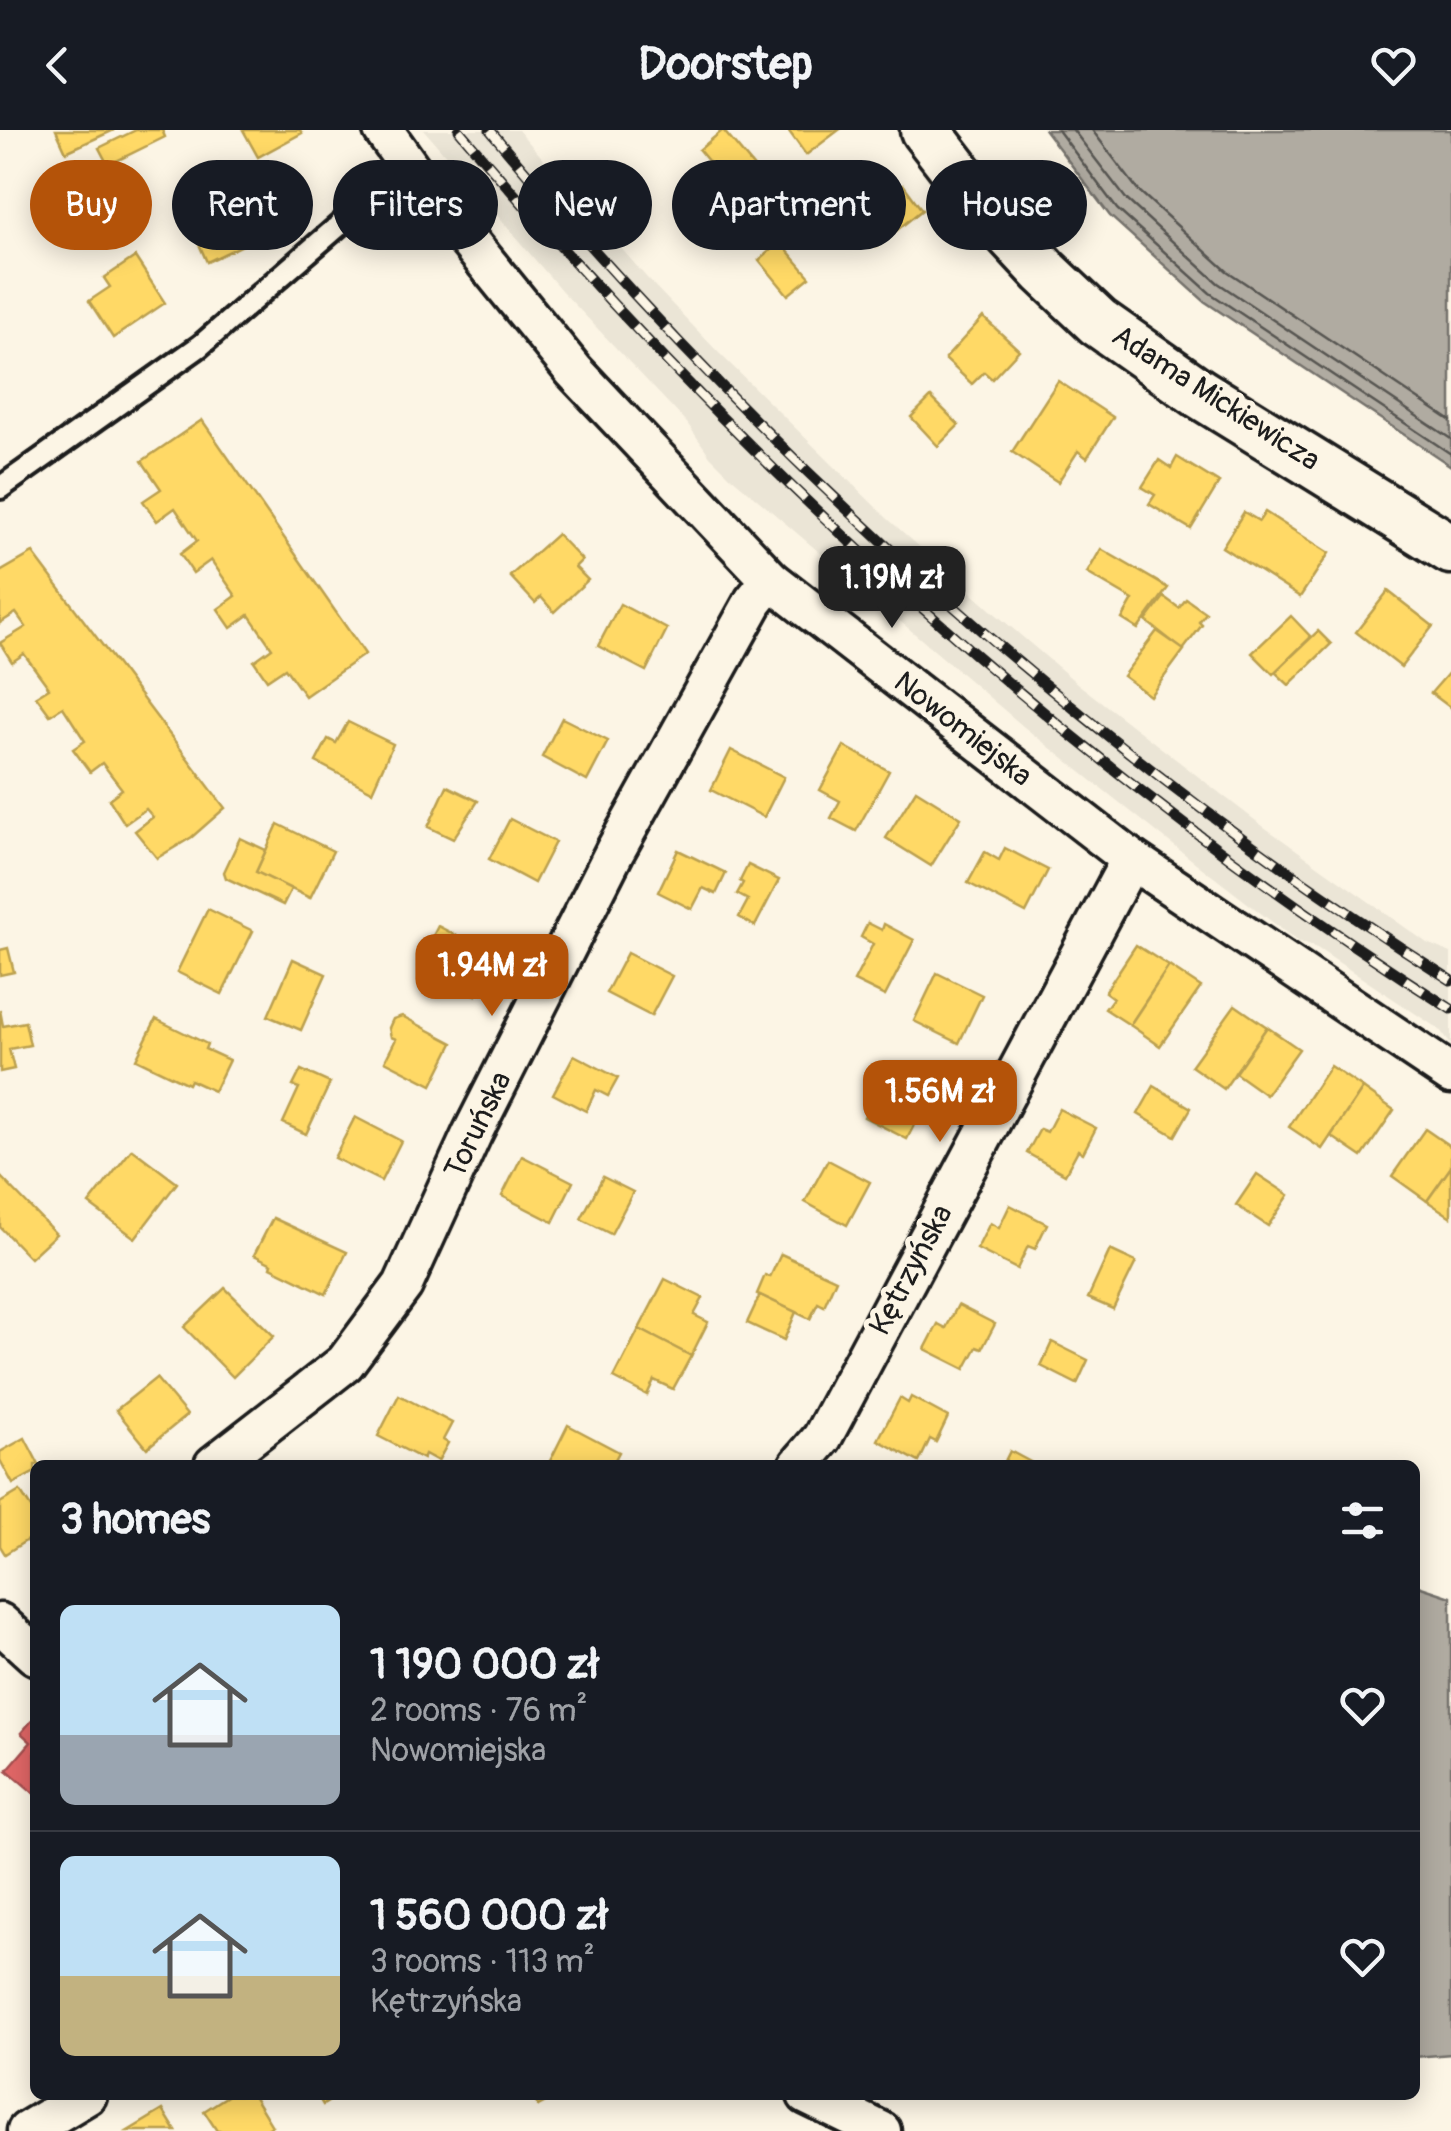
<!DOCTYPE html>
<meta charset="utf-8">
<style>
:root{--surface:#171b24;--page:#242831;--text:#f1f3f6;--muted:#9ea1a6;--line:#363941;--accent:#b45309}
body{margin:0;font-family:Pangolin,sans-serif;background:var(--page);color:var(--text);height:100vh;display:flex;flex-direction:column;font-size:38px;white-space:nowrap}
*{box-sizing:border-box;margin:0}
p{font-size:32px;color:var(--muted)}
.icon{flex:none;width:55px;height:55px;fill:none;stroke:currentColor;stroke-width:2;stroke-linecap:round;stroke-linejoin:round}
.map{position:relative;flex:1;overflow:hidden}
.sheet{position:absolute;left:30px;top:1330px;width:1390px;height:640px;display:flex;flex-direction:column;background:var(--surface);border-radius:15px;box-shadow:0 5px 25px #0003}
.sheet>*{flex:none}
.top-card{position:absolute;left:30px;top:30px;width:1392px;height:90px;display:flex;gap:20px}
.price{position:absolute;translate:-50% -85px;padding:0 22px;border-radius:20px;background:var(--accent);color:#fff;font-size:32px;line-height:65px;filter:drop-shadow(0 2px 5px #0008)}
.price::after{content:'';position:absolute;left:50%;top:60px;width:30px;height:22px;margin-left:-15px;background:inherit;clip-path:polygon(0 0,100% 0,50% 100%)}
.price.active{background:#222;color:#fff}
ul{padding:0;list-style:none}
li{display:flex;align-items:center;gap:30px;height:250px;padding:0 30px}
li+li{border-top:2px solid var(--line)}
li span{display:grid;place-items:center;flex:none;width:280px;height:200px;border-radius:15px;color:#555}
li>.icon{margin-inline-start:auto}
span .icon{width:120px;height:120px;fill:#fffc;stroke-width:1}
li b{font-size:42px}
h2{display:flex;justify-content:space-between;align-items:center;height:120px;padding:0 30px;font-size:42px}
.chip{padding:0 35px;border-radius:45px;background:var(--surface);box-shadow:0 5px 25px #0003;font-size:35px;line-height:90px}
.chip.active{background:var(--accent);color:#fff}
header{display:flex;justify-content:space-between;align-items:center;height:130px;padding:0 30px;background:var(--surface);font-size:45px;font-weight:700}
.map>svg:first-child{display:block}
</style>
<header><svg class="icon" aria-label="back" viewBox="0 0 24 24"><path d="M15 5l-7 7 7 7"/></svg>Doorstep<svg class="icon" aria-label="heart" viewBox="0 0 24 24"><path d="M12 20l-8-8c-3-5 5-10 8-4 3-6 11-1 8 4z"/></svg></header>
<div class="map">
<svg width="1451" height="2001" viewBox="0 0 1451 2001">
<rect width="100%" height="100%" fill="#fcf5e5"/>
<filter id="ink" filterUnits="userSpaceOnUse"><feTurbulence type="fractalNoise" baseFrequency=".01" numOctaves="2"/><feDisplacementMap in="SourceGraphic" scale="20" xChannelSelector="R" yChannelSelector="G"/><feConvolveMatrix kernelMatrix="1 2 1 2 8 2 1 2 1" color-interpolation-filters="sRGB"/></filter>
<g filter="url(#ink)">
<path fill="#ebe5d6" d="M 424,0 L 518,0 L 647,148 L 718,222 L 888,389 L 991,480 L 1078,554 L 1260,694 L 1427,813 L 1451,823 L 1451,915 L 1440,900 L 1317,818 L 1297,811 L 1206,741 L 1024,597 L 730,346 L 710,326 L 687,293 L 561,160 Z"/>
<g fill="#b0aba1" stroke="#75726c" stroke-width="2.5">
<path d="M 1045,0 L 1451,0 L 1451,336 L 1204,171 L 1110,86 Z"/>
<path d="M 1415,1455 L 1451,1467 L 1451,1924 L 1415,1927 Z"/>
</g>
<g fill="#ffd966" stroke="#bba050" stroke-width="2.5">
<path d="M 56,0 L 114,0 L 66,22 Z"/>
<path d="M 136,0 L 162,0 L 165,7 L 108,35 L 99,18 Z"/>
<path d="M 243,0 L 300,0 L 302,3 L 258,27 Z"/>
<path d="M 723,0 L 762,47 L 739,68 L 699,20 Z"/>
<path d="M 788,0 L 839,0 L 806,25 Z"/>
<path d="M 883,47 L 894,62 L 903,54 L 922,80 L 876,117 L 845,77 Z"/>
<path d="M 229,65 L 240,88 L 251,82 L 262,106 L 207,132 L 186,85 Z"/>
<path d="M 780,112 L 810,147 L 788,165 L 759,130 Z"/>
<path d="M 135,127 L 165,173 L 113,208 L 89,171 L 110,157 L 104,148 Z"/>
<path d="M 983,187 L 1019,220 L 992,249 L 984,242 L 972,254 L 945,229 Z"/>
<path d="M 1058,251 L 1113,287 L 1087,328 L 1078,321 L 1058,352 L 1012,322 Z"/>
<path d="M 931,267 L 959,295 L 938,316 L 911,287 Z"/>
<path d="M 202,290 L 365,524 L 305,566 L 285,538 L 267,550 L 254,531 L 272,518 L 249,485 L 231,498 L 218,479 L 236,466 L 211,430 L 193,443 L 180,424 L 197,411 L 175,378 L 157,391 L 143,371 L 161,359 L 142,331 Z"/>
<path d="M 1177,327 L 1219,353 L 1191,399 L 1149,374 L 1155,365 L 1142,357 L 1159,330 L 1171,338 Z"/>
<path d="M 1244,382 L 1259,391 L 1265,382 L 1329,423 L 1300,467 L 1222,417 Z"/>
<path d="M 557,404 L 582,430 L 575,437 L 588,450 L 554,482 L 541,467 L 535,473 L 510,446 Z"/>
<path d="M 1101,419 L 1168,458 L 1138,499 L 1122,489 L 1133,470 L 1087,443 Z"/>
<path d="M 33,423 L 225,678 L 192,707 L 157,728 L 135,701 L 153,687 L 146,679 L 125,694 L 109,669 L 122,659 L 102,633 L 90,642 L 73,619 L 85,611 L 63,577 L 50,585 L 36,566 L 49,558 L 24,524 L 12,532 L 0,513 L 26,497 L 16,483 L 0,493 L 0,442 Z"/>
<path d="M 1388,461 L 1433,496 L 1401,537 L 1356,502 Z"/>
<path d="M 1164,467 L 1179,478 L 1186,469 L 1206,483 L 1199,492 L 1202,495 L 1183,520 L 1146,491 Z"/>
<path d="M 620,474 L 667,499 L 646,541 L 598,516 Z"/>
<path d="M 1291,486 L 1311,507 L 1273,544 L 1252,523 Z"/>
<path d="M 1157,501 L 1184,520 L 1150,566 L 1123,546 Z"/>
<path d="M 1318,501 L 1331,514 L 1289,555 L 1275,542 Z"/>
<path d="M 1451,540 L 1451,578 L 1431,563 Z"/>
<path d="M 562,588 L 608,611 L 587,651 L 542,627 Z"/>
<path d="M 348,592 L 393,614 L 372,661 L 316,632 L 328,609 L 336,613 Z"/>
<path d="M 844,616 L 889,641 L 856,701 L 831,688 L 840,671 L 820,660 Z"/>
<path d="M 731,620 L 784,647 L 764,687 L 711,660 Z"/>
<path d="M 447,656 L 478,671 L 453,709 L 428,697 Z"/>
<path d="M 916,660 L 961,688 L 931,736 L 886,708 Z"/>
<path d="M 510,689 L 555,712 L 534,753 L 489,729 Z"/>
<path d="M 278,694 L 333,721 L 310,768 L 256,742 Z"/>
<path d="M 240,708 L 266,720 L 256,742 L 291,759 L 283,775 L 226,748 L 224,742 Z"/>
<path d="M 1005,718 L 1048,740 L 1026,783 L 968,753 L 985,722 L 999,730 Z"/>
<path d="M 678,720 L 726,743 L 716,764 L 703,758 L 692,779 L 658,762 Z"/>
<path d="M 748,735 L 779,750 L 755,796 L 739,787 L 748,770 L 737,764 L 743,753 L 740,751 Z"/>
<path d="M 208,779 L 253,801 L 222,864 L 177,842 Z"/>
<path d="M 868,793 L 882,800 L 884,794 L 914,810 L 885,866 L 854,851 L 873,814 L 861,807 Z"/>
<path d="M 438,796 L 496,826 L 476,865 L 418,836 Z"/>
<path d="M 1136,815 L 1169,836 L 1130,895 L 1105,879 L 1113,868 L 1105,862 Z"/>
<path d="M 8,818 L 14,842 L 0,845 L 0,820 Z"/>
<path d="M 627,823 L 672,846 L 651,886 L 606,863 Z"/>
<path d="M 293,829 L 326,844 L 301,900 L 268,886 Z"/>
<path d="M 1169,836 L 1201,857 L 1160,916 L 1130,895 Z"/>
<path d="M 937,843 L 982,865 L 959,913 L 914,891 Z"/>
<path d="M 1235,875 L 1267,897 L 1224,959 L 1191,936 Z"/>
<path d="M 0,880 L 3,896 L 25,892 L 30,915 L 9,919 L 14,939 L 0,942 Z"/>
<path d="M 402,886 L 453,913 L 432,955 L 385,931 L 396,909 L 391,907 L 389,898 L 393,889 Z"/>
<path d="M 156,889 L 207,914 L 205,919 L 229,930 L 214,961 L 190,950 L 188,954 L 136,929 Z"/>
<path d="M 1267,897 L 1299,919 L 1266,965 L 1235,943 Z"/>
<path d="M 574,925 L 618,948 L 608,966 L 596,960 L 586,981 L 553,964 Z"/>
<path d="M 1330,936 L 1363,958 L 1322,1019 L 1289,997 Z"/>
<path d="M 301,940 L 330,953 L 306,1004 L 283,993 L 299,958 L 293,956 Z"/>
<path d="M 887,941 L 930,963 L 907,1009 L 864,987 Z"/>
<path d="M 1154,956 L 1191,978 L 1175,1006 L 1138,984 Z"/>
<path d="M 1363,958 L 1394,980 L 1362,1027 L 1331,1006 Z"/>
<path d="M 1059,979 L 1096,998 L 1083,1023 L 1078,1020 L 1065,1044 L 1027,1023 L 1040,999 L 1047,1002 Z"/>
<path d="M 355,987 L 401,1011 L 381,1051 L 334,1028 Z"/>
<path d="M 1425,999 L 1451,1017 L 1451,1037 L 1427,1071 L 1392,1046 Z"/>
<path d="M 132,1019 L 177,1053 L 135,1108 L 89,1074 Z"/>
<path d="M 522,1026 L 573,1052 L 553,1092 L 502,1066 Z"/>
<path d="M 828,1030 L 870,1052 L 847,1095 L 805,1072 Z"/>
<path d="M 1451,1037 L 1451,1087 L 1427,1071 Z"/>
<path d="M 1257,1044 L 1289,1065 L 1268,1096 L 1236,1075 Z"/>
<path d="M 0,1046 L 56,1104 L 30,1128 L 0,1097 Z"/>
<path d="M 603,1047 L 633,1062 L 611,1104 L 581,1089 Z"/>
<path d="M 1010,1075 L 1047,1094 L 1035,1119 L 1028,1116 L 1017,1139 L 977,1119 L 990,1093 L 999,1098 Z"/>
<path d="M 273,1088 L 347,1122 L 326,1164 L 271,1137 L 272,1134 L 254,1125 Z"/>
<path d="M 1110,1120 L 1136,1132 L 1113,1179 L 1088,1168 Z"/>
<path d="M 781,1124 L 836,1149 L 824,1176 L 818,1173 L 810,1189 L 757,1164 L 765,1145 L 770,1147 Z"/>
<path d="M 665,1149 L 703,1168 L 694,1185 L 708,1192 L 691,1226 L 639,1199 Z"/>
<path d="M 225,1158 L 274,1206 L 233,1247 L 184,1197 Z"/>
<path d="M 760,1165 L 796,1182 L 784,1210 L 747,1193 Z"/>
<path d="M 958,1175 L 995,1194 L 982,1219 L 977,1217 L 965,1239 L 925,1219 L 938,1194 L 946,1198 Z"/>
<path d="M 639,1199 L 691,1226 L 673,1259 L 654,1250 L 647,1265 L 614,1248 Z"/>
<path d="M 1052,1212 L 1088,1230 L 1077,1254 L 1041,1236 Z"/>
<path d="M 156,1248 L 187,1285 L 147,1318 L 116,1280 Z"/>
<path d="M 399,1265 L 452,1293 L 443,1310 L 448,1313 L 438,1331 L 425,1324 L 423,1329 L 378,1306 Z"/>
<path d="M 911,1267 L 948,1287 L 936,1312 L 930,1309 L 919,1332 L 878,1310 L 900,1268 L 908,1273 Z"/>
<path d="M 568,1295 L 619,1322 L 612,1335 L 548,1335 Z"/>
<path d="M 25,1308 L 39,1335 L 35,1335 L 35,1342 L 13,1354 L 0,1330 L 0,1322 Z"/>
<path d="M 1010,1321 L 1036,1335 L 1003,1335 Z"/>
<path d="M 20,1361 L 35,1384 L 35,1405 L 5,1424 L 0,1416 L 0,1373 Z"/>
<path d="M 229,1965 L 253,1965 L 272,1996 L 264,2001 L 217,2001 L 204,1981 Z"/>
<path d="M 317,1965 L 339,1965 L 323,1975 Z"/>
<path d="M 532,1965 L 559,1965 L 538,1976 Z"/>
<path d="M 163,1980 L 176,2001 L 128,2001 Z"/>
</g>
<path fill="#e06666" stroke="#a55050" stroke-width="2.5" d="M 35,1587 L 35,1664 L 7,1640 L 31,1612 L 21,1603 Z"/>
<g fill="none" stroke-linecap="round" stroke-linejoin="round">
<g stroke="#575551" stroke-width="2.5">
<path d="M 1058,0 L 1117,79 L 1210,163 L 1451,324"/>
<path d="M 1073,0 L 1127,70 L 1218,153 L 1451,309"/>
<path d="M 1092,0 L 1138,60 L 1227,141 L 1451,291"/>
</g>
<g stroke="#1c1c1c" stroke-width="28">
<path id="service" d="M 0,358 L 200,216 L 351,85 L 415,45"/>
</g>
<g stroke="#1c1c1c" stroke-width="45">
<g id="minor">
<path d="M 383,0 L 415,45 L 574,241 L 771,450 L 1131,729 L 1451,944"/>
<path d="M 214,1335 L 345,1233 L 403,1155 L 472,1004 L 615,721 L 754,471 L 771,450"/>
<path d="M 799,1335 L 822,1308 L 1131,729"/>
<path d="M 0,1493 L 35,1525"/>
<path d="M 807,1965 L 881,2001"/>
<path d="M 27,2001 L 87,1965"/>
</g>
</g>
<g stroke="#1c1c1c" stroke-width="55">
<path id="tertiary" d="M 925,0 L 983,75 L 1044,141 L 1098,192 L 1199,263 L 1451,419"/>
</g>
<use href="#service" stroke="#fcf5e5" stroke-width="20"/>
<use href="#minor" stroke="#fcf5e5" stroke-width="38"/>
<use href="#tertiary" stroke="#fcf5e5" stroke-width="48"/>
<g stroke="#1c1c1c" stroke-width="11">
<g id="rail">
<path d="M 459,0 C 746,339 1075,641 1451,879"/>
<path d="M 490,0 C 764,328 1090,622 1451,850"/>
</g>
</g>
<use href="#rail" stroke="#fcf5e5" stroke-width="8" stroke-dasharray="22" stroke-linecap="butt"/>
</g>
</g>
<g text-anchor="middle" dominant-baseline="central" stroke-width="10" stroke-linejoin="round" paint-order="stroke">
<g font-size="30" fill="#1c1c1c" stroke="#fcf5e5">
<text transform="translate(1216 268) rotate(33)">Adama Mickiewicza</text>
<text transform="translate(963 599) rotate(38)">Nowomiejska</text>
<text transform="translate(478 995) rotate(-64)">Toruńska</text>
<text transform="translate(911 1140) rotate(-62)">Kętrzyńska</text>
</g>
</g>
</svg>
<b class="price active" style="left:892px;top:501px">1.19M zł</b>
<b class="price" style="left:492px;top:889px">1.94M zł</b>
<b class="price" style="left:940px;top:1015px">1.56M zł</b>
<div class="top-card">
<a class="chip active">Buy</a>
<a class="chip">Rent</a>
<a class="chip">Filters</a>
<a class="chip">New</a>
<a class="chip">Apartment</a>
<a class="chip">House</a>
</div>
<section class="sheet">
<h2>3 homes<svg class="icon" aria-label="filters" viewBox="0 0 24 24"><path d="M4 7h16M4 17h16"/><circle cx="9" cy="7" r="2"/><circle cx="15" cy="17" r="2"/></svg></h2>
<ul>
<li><span style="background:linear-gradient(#bfe0f5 65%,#9aa5b1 0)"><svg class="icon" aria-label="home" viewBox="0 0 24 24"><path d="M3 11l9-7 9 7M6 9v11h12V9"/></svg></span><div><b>1 190 000 zł</b><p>2 rooms · 76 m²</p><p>Nowomiejska</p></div><svg class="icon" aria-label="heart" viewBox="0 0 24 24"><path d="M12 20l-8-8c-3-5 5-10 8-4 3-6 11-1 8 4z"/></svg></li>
<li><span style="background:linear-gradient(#bfe0f5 60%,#c2b280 0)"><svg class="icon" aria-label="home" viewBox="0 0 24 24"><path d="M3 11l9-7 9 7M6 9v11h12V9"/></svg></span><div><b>1 560 000 zł</b><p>3 rooms · 113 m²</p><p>Kętrzyńska</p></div><svg class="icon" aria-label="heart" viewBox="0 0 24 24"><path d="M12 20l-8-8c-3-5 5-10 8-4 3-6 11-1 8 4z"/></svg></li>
</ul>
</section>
</div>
